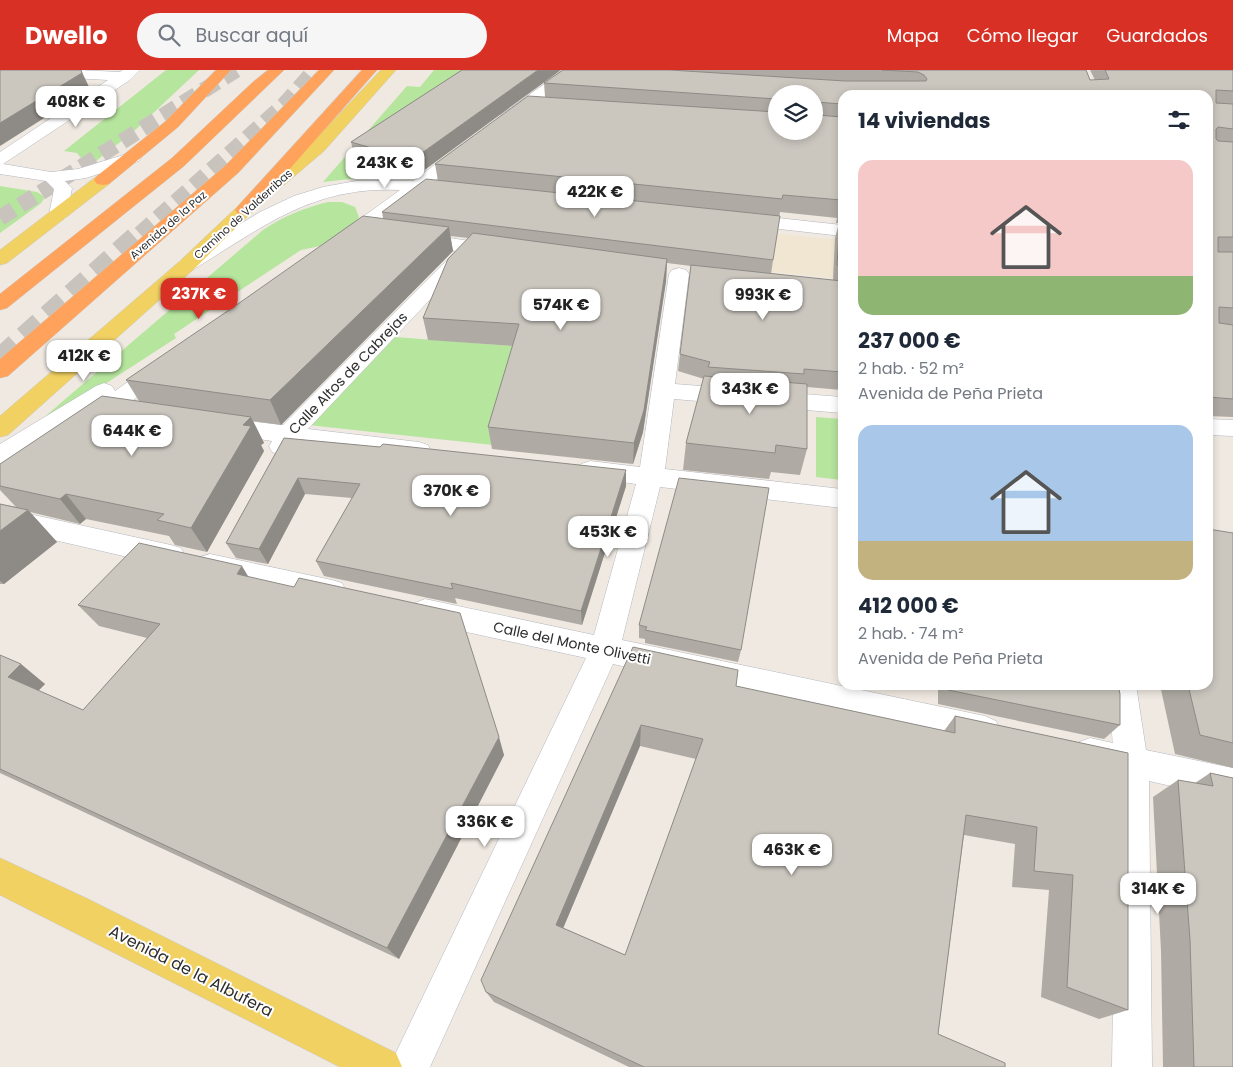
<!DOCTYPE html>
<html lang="es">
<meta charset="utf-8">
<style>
:root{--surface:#fff;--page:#f6f6f7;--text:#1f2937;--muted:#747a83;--accent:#d93025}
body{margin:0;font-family:Poppins,sans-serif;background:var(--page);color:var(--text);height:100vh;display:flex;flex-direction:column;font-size:19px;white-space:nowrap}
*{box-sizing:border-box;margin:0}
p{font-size:16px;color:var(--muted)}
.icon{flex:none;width:28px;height:28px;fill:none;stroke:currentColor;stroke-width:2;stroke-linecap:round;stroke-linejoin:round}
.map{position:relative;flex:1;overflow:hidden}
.drawer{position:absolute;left:838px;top:20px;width:375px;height:600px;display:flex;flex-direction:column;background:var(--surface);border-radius:15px;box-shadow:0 2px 8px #0003}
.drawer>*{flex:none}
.fabs{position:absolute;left:768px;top:15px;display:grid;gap:10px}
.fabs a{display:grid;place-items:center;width:55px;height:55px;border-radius:50%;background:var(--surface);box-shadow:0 2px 8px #0003;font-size:25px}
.price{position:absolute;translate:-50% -42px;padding:0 11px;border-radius:10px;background:#fff;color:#222;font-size:16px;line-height:32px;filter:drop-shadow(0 1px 2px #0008)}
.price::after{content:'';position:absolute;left:50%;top:30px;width:15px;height:11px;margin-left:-8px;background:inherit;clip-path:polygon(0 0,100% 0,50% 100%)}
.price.current{background:var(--accent);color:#fff}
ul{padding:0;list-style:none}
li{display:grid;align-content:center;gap:10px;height:265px;padding:0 20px}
li span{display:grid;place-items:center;height:155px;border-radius:15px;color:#555}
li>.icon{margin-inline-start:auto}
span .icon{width:90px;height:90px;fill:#fffc;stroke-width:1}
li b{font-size:21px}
h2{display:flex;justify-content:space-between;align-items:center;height:60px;padding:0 20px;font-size:21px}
header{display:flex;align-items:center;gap:30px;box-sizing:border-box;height:70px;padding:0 25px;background:var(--accent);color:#fff}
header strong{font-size:24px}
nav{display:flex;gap:28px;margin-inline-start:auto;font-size:18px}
.search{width:350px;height:45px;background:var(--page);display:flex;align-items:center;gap:12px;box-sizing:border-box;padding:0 18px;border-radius:28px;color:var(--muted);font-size:19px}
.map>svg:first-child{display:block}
</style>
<header>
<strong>Dwello</strong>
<div class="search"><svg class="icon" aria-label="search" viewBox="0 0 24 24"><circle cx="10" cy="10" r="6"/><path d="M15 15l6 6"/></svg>Buscar aquí</div>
<nav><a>Mapa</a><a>Cómo llegar</a><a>Guardados</a></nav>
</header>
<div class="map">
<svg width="1233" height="997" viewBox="0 0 1233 997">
<rect width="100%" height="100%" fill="#efe9e1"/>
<path fill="#f0e6d1" d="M 776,164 L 842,170 L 842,209 L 689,193 Z"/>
<g fill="#b6e59e">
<path d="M 166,0 L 199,0 L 133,62 L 96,91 L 82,89 L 77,83 L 64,81 Z"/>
<path d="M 434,0 L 546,0 L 356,89 L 403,103 L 323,112 L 407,16 L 420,17 Z"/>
<path d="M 0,116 L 37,122 L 43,126 L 44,129 L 40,134 L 0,163 Z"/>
<path d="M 328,132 L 342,132 L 355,137 L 359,147 L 354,156 L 325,175 L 301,180 L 174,264 L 176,268 L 0,382 L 35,355 L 263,160 C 284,146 304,138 328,132 Z"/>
<path d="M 395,267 L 513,276 L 493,375 L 308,355 Z"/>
<path d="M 816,347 L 842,349 L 842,410 L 816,407 Z"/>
</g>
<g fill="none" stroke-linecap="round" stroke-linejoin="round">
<g stroke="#c8c4bd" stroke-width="16" stroke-dasharray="16 8" stroke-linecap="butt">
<path d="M 0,148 L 236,0"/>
<path d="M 140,164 L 284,35 L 315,0"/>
</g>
<path stroke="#c8c4bd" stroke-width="21" stroke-dasharray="21 11" stroke-linecap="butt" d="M 0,288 L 141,162"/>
<g stroke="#b4b7c1" stroke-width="1">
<g id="minor">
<path d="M 0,0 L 78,0 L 120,2 L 123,0 L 140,0 L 130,10 L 3,94 L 51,102 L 78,99 L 133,82 L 139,83 L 141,87 L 139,91 L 86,108 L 65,111 L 72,118 L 67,145 L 64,149 L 58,150 L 52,149 L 49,145 L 54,119 L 46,111 L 0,104 L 0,82 L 108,10 L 0,4 Z"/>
<path d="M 564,0 L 580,0 L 513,51 L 501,51 L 499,48 L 501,45 Z"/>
<path d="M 467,74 L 473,75 L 475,79 L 473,83 L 430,114 L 432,117 L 429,121 L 420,122 L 352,173 L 345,175 L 338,173 L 336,169 L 338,165 L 400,120 C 312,116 265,156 194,199 L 187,201 L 180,199 L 177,195 L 180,191 L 260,142 L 294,126 L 323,117 L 356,111 L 413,111 L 461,75 Z"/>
<path d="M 742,144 L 842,155 L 842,166 L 735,154 L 733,150 L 735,146 Z"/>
<path d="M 415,163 L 498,175 L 505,177 L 508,181 L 505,185 L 498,187 L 474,183 L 308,359 L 419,372 L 428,375 L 431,381 L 428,387 L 419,390 L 295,374 L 290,382 L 281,385 L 272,382 L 269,376 L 272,371 L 213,362 L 209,356 L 213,350 L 221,348 L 283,355 L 456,181 L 408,173 L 406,169 L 408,165 Z"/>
<path d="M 679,198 L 686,200 L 689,204 L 675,314 L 842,327 L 842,343 L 674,329 L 665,399 L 842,419 L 842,438 L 660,417 L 622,570 L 985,646 L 996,651 L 1001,661 L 996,671 L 985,676 L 613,594 L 430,997 L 389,997 L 586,588 L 425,553 L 415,549 L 411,541 L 415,533 L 425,529 L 594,565 L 636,414 L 581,406 L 578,400 L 581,394 L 590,391 L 640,397 L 669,204 L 672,200 Z"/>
<path d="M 162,291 L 170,293 L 173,298 L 170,303 L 98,356 L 90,358 L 82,356 L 78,350 L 80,347 L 9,392 L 0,395 L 0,374 L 96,316 L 104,313 L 112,316 L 115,321 L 154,293 Z"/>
<path d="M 1208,349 L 1233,350 L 1233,366 L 1208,365 Z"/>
<path d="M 0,435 L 11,440 L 171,475 L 181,478 L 185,486 L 181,494 L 171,497 L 2,458 L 0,457 Z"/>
<path d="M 210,484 L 332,510 L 342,513 L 346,521 L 342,529 L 332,532 L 210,506 L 200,503 L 196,495 L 200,487 Z"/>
<path d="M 1106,615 L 1136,615 L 1146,680 L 1233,698 L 1233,730 L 1149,711 L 1152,997 L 1112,997 L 1116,704 L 1079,694 L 1074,683 L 1079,672 L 1090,668 L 1113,673 Z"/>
</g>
</g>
<g stroke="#c9c9c9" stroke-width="1">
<g id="major">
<path d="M 381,0 L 396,0 L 324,81 L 250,144 L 194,199 L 8,365 L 0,367 L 0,346 L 180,191 L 238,136 L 312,73 Z"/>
<path d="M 103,105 L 109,106 L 112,110 L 109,114 L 7,193 L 0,195 L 0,180 L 97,106 Z"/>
<path d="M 0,788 L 88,829 L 396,983 L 402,997 L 340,997 L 0,825 Z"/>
</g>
</g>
<g stroke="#c9c9c9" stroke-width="1">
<g id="highway">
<path d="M 216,0 L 231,0 L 178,57 L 109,114 L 103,115 L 97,114 L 94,110 L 97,106 L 166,51 Z"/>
<path d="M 268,0 L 284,0 L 184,96 L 7,238 L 0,240 L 0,224 L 172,88 L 253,12 Z"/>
<path d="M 319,0 L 334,0 L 238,103 L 8,306 L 0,308 L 0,289 L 226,95 Z"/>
<path d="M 362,0 L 377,0 L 250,144 L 244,145 L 238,144 L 235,140 L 238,136 Z"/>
</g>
</g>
<use href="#minor" fill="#fff" fill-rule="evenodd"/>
<use href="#major" fill="#f2d163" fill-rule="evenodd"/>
<use href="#highway" fill="#ffa35c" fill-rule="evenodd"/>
</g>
<g fill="#afaba4" fill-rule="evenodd">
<path d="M 462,0 L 415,107 L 355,89 L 351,72 Z"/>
<path d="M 563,0 L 1086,0 L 1090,10 L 1095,10 L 1090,0 L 1233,0 L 1233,347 L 1208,346 L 1208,25 L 842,25 L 842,320 L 807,317 L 807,379 L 800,405 L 771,402 L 769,409 L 683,400 L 686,373 L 704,309 L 678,301 L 680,284 L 691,196 L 667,193 L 666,211 L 643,362 L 633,394 L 492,379 L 488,357 L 513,276 L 428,270 L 423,248 L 468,168 L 450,166 L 453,181 L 281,355 L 253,351 L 264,373 L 261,375 L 264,381 L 207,482 L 175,475 L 169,466 L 86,449 L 80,454 L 30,442 L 57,472 L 4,514 L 0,514 L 0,434 L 16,437 L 0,420 L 0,394 L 139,331 L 126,310 L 383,148 L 382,142 L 438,111 L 435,94 L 545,27 L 544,13 ZM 776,24 L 814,61 L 776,61 ZM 780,142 L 837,148 L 836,153 L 839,153 L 835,168 L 833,210 L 771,204 Z"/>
<path d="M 284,368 L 626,400 L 626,416 L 582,555 L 455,528 L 457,534 L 324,506 L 316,491 L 352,428 L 305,424 L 268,494 L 236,488 L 226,473 Z"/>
<path d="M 1233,463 L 1233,698 L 1175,684 L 1160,615 L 1208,615 Z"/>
<path d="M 249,507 L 504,685 L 399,889 L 0,703 L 0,585 L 45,614 L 38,621 L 83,640 L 147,568 L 99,556 L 78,535 Z"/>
<path d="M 639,555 L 741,580 L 738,592 L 645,573 L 645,569 L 639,568 Z"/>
<path d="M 633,577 L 736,616 L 944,661 L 955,646 L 1128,683 L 1128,940 L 1099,949 L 1041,927 L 1049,820 L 1012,817 L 1015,774 L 964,765 L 938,964 L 1005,997 L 629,997 L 494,932 L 486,922 ZM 640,676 L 696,689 L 625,885 L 563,858 Z"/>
<path d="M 938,615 L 1118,615 L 1120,655 L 1104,669 L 938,634 Z"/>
<path d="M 1210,703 L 1233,708 L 1233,997 L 1163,997 L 1161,881 L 1153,727 L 1178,710 L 1195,713 Z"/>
</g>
<g fill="#8e8b86">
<path d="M 81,0 L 90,19 L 0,76 L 0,53 Z"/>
<path d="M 538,0 L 561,0 L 415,107 L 412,90 Z"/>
<path d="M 449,157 L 453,181 L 281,355 L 270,330 Z"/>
<path d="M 667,189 L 666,211 L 643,362 L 633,394 L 634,373 Z"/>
<path d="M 251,347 L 264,373 L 261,375 L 264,381 L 207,482 L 191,458 L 243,355 Z"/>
<path d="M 626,400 L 626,416 L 582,555 L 581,541 Z"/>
<path d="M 298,408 L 305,424 L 268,494 L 259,479 Z"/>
<path d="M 66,424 L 86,449 L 80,454 L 60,429 Z"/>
<path d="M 28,440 L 57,472 L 4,514 L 0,511 L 0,461 Z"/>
<path d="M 242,496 L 255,518 L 237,504 Z"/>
<path d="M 21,594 L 45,614 L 32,627 L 8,607 Z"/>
<path d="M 641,655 L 640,676 L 559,868 L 556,855 Z"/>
<path d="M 499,667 L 504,685 L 399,889 L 387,878 Z"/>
</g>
<g fill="#cbc7bf" stroke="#8e8b86" fill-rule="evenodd">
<path d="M 0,0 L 81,0 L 82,3 L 0,53 Z"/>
<path d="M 462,0 L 538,0 L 412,90 L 351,72 Z"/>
<path d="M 563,0 L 670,0 L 845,11 L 926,11 L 927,9 L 924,5 L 918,2 L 882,0 L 1086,0 L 1090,10 L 1109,9 L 1105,0 L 1233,0 L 1233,21 L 1216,20 L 1216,33 L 1233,34 L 1233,59 L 1218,57 L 1216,59 L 1216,69 L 1218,71 L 1233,72 L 1233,167 L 1218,167 L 1218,182 L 1233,182 L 1233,238 L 1219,237 L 1219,253 L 1233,255 L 1233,329 L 1208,327 L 1208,25 L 842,25 L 842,34 L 816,32 L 815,43 L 817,45 L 842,47 L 842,136 L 840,135 L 841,130 L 783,125 L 782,129 L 435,94 L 528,26 L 776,42 L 776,61 L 814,61 L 814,24 L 776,24 L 776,29 L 544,13 Z"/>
<path d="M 426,109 L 780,146 L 773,190 L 382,142 Z"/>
<path d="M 363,146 L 449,157 L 270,330 L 126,310 L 235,236 Z"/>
<path d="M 840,151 L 842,151 L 842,196 L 837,195 Z"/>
<path d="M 473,163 L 667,189 L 644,340 L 634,373 L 488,357 L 519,254 L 423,248 L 448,189 Z"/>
<path d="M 691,195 L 842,211 L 842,302 L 804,299 L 804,304 L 708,297 L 710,292 L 680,284 Z"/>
<path d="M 704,306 L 807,314 L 807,379 L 776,375 L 775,383 L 686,373 Z"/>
<path d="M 102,326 L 251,347 L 243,355 L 251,356 L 191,458 L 157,450 L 164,444 L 66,424 L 60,429 L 0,416 L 0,394 Z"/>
<path d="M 284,368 L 380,377 L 383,374 L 626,400 L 581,541 L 451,513 L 453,519 L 316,491 L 360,414 L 298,408 L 259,479 L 226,473 Z"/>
<path d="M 679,408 L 769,418 L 741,580 L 645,560 L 647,557 L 639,555 Z"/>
<path d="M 0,434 L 28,440 L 0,461 Z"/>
<path d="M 1208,459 L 1233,463 L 1233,673 L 1200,665 L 1188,615 L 1208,615 Z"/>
<path d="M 139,473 L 242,496 L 237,504 L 294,517 L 299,508 L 460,543 L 499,667 L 387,878 L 0,699 L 0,585 L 21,594 L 8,607 L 83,640 L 160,554 L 78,535 Z"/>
<path d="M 633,577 L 738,600 L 736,616 L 955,663 L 955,646 L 1128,683 L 1128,940 L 1067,917 L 1073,805 L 1034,801 L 1037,757 L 966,745 L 938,964 L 1005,993 L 1005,997 L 644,997 L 521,939 L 486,922 L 481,910 ZM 641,655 L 703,669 L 625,885 L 556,855 Z"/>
<path d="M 948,615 L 1118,615 L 1120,624 L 1120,655 L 948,620 Z"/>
<path d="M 1210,703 L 1233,708 L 1233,997 L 1194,997 L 1190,870 L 1178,710 L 1213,716 Z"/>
</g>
<g text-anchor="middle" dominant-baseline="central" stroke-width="4" stroke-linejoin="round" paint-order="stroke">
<g font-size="11" fill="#2e2e2e" stroke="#fff">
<text transform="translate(243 144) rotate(-42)">Camino de Valderribas</text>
<text transform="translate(168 155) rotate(-41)">Avenida de la Paz</text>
</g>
<g font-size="14" fill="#2e2e2e" stroke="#fff">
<text transform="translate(348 303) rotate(-46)">Calle Altos de Cabrejas</text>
<text transform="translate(572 573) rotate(12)">Calle del Monte Olivetti</text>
</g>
<g font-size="16" fill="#2e2e2e" stroke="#fff">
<text transform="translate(191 901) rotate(27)">Avenida de la Albufera</text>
</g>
</g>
</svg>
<div class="fabs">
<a><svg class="icon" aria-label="layers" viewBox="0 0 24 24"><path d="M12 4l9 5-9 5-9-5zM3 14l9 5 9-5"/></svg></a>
</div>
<b class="price" style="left:76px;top:58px">408K €</b>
<b class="price" style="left:385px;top:119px">243K €</b>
<b class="price" style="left:595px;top:148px">422K €</b>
<b class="price current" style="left:199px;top:250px">237K €</b>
<b class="price" style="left:763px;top:251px">993K €</b>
<b class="price" style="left:561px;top:261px">574K €</b>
<b class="price" style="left:84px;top:312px">412K €</b>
<b class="price" style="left:750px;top:345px">343K €</b>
<b class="price" style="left:132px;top:387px">644K €</b>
<b class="price" style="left:451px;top:447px">370K €</b>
<b class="price" style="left:608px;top:488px">453K €</b>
<b class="price" style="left:485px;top:778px">336K €</b>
<b class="price" style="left:792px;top:806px">463K €</b>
<b class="price" style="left:1158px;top:845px">314K €</b>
<section class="drawer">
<h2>14 viviendas<svg class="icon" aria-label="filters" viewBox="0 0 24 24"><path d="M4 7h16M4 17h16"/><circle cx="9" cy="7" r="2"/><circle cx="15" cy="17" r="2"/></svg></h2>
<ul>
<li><span style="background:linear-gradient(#f6c9c9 75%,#8fb573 0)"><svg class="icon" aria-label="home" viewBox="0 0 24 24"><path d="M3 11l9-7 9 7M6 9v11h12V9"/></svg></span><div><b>237 000 €</b><p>2 hab. · 52 m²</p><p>Avenida de Peña Prieta</p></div></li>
<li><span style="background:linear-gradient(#a9c7e8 75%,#c2b280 0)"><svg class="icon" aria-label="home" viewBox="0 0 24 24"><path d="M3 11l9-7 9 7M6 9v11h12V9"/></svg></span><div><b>412 000 €</b><p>2 hab. · 74 m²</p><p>Avenida de Peña Prieta</p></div></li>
</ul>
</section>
</div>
